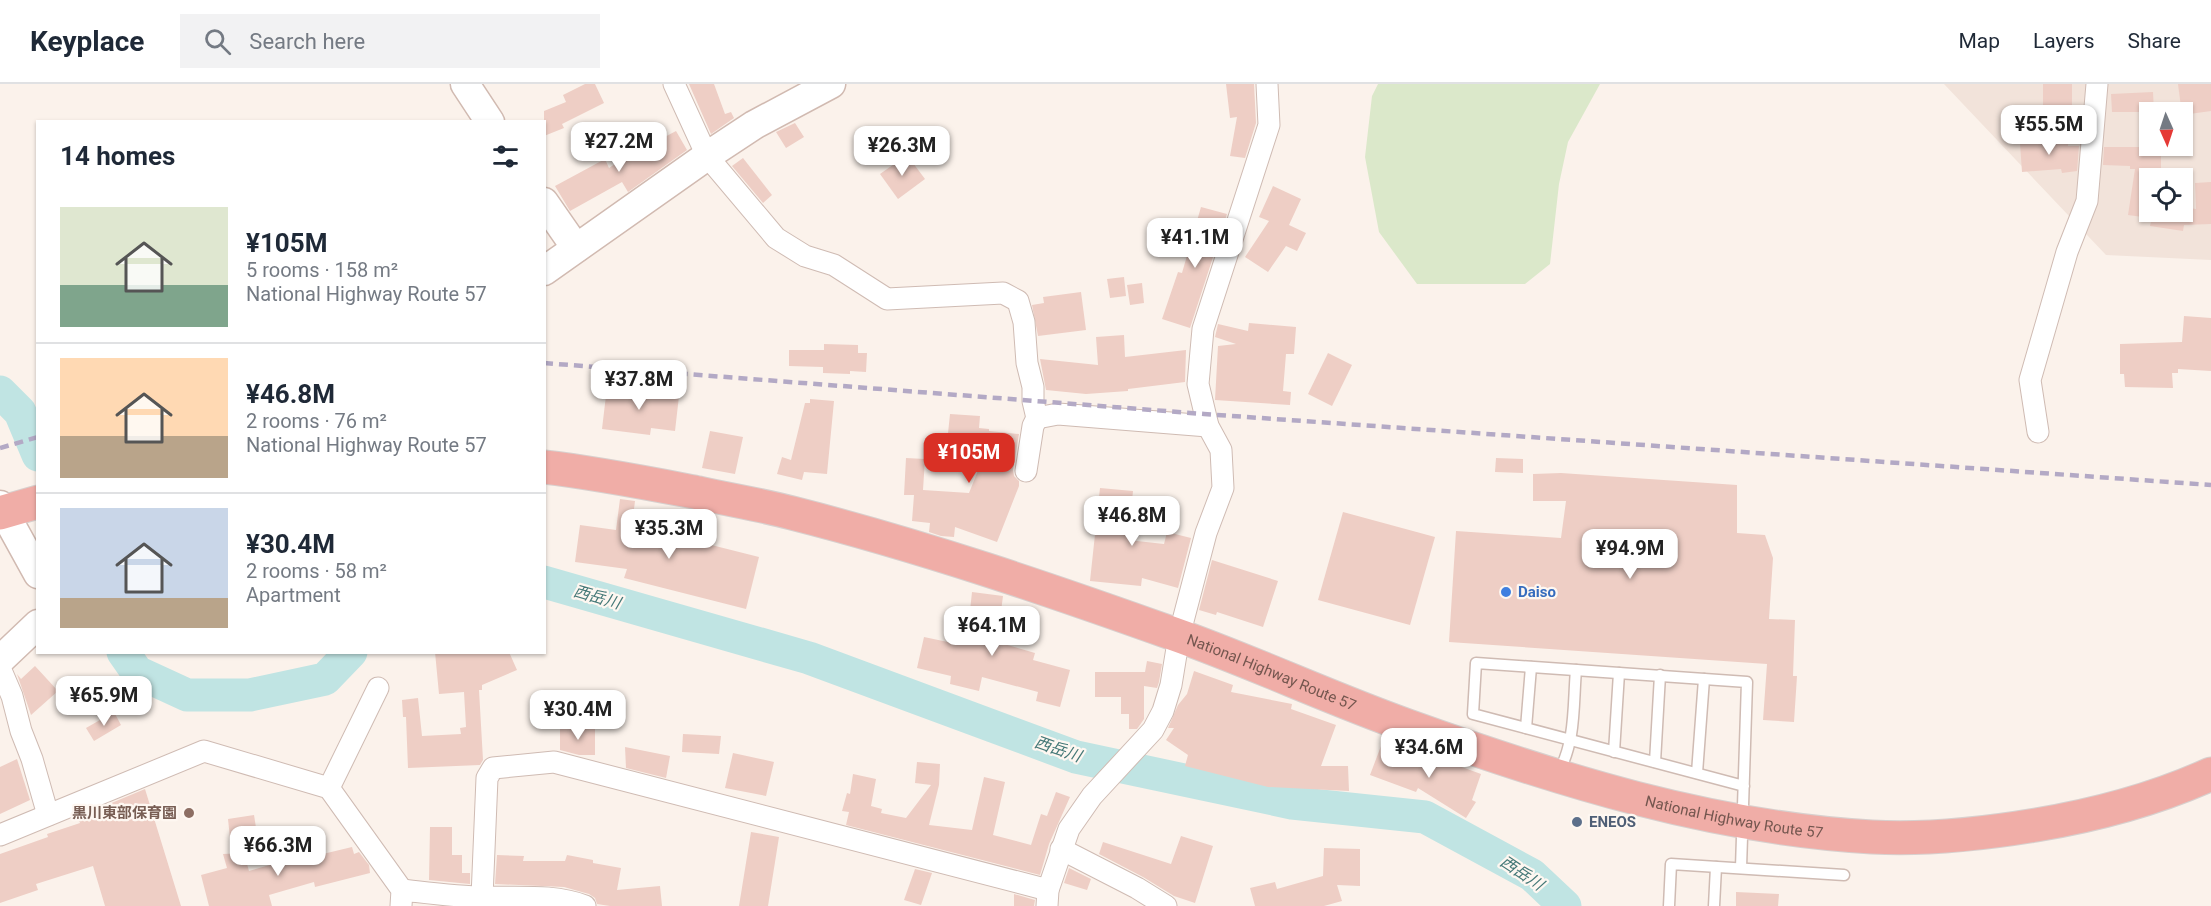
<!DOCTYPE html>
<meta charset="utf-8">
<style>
:root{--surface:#fff;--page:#f2f2f3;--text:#1f2937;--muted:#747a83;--line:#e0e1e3;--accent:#d93025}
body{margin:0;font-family:Roboto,"Noto Sans JP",sans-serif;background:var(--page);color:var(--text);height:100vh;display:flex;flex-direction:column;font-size:22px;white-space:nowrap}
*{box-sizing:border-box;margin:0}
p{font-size:20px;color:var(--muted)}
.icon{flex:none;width:33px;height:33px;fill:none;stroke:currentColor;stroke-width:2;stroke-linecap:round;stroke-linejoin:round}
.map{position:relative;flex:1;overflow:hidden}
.panel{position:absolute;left:36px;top:36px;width:510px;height:534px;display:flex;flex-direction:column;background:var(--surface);border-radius:0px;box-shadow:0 2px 4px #0004}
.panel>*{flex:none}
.needle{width:39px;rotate:177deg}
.controls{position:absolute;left:2139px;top:18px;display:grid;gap:12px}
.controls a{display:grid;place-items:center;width:54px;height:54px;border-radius:0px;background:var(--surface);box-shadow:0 2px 4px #0004;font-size:30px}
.price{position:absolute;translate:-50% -51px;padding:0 14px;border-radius:12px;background:#fff;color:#222;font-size:20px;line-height:39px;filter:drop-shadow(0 2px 3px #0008)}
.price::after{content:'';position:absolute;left:50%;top:36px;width:18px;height:14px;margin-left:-9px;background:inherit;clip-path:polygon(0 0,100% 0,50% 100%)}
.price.on{background:var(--accent);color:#fff}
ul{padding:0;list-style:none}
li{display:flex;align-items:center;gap:18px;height:150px;padding:0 24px}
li+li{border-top:2px solid var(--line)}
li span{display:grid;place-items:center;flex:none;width:168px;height:120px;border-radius:0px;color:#555}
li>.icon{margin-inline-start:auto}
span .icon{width:72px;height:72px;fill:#fffc;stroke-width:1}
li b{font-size:26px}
h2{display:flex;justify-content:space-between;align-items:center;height:72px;padding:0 24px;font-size:26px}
header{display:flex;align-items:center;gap:36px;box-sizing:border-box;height:84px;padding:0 30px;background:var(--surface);border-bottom:2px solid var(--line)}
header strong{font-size:28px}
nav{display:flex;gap:33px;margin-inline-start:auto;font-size:21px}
.search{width:420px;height:54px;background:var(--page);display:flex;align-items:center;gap:15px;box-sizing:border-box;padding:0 21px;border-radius:0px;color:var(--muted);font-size:22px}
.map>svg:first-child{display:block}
</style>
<header>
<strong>Keyplace</strong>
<div class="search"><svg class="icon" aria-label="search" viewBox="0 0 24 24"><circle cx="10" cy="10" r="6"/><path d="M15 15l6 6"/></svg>Search here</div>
<nav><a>Map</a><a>Layers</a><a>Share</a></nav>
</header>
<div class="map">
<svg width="2211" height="822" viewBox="0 0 2211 822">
<rect width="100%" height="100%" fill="#fbf2eb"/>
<path fill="#f2e3da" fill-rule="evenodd" d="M 1944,0 L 2211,0 L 2211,176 L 2106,171 ZM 2150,28 L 2182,28 L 2182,62 L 2150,62 ZM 2150,94 L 2182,94 L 2182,128 L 2150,128 Z"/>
<path fill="#dbe8ca" d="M 1378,0 L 1600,0 L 1568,58 L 1559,100 L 1550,180 L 1525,200 L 1417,200 L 1379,148 L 1365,73 L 1372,12 Z"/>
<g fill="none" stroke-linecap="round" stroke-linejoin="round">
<g stroke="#c0e4e3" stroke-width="33">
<path d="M 0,308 L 20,328 L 38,371"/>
<path d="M 544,498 L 809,574 L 1076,673 L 1292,719 L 1425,733 L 1532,791 L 1565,822"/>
<path d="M 123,568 L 137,588 L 187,611 L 250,611 L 325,595 L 351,568"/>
</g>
</g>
<g fill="#eecec5">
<path d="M 585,0 L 595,0 L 604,19 L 562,40 L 564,44 L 544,52 L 544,27 L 566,18 L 563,11 Z"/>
<path d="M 689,0 L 714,0 L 725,30 L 731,28 L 734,34 L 711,50 Z"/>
<path d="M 1226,0 L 1254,0 L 1256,39 L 1245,74 L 1230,72 L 1237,33 L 1230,34 Z"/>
<rect x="2043" y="0" width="29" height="28"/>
<path d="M 2178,0 L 2211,0 L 2211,27 L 2182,31 Z"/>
<path d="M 2153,8 L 2154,28 L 2112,28 L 2111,10 Z"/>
<path d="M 795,39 L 804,53 L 786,64 L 776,48 Z"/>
<path d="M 2142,46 L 2150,46 L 2150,63 L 2161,63 L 2161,86 L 2150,85 L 2150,134 L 2128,131 L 2135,85 L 2130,85 L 2130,82 L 2103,81 L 2104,63 L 2139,63 Z"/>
<path d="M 676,47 L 687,66 L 628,108 L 622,98 L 570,127 L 555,102 L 605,75 L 609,84 L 630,70 L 636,77 L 663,59 L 661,55 Z"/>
<path d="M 2068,55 L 2068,62 L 2079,62 L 2077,87 L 2062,89 L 2061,85 L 2022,88 L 2020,59 Z"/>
<path d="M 907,71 L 925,95 L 898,115 L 880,90 Z"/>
<path d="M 743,74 L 772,111 L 763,119 L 732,82 Z"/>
<path d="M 2211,98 L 2211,140 L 2184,141 L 2183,147 L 2150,142 L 2153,128 L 2182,128 L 2182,123 L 2196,125 L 2195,99 Z"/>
<path d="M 1273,102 L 1301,115 L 1289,141 L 1306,149 L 1297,167 L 1286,162 L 1268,188 L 1245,173 L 1269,137 L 1259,133 Z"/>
<path d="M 1201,123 L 1227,130 L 1190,244 L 1162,235 L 1178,188 L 1182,189 Z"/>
<path d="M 1124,193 L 1126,212 L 1110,214 L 1107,195 Z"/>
<path d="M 1142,199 L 1144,219 L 1130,221 L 1127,201 Z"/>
<path d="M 1081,208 L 1086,246 L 1038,252 L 1032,221 L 1044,219 L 1043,213 Z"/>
<path d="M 2184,232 L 2211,234 L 2211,287 L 2178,285 L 2178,289 L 2172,289 L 2173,304 L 2125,303 L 2124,290 L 2120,290 L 2120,260 L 2182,258 Z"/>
<path d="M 1249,239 L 1296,243 L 1294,270 L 1286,270 L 1283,307 L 1291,308 L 1290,321 L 1215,316 L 1218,262 L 1236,260 L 1215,253 L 1218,240 L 1248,247 Z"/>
<path d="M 1124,251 L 1125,273 L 1186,266 L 1185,298 L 1128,305 L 1128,307 L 1086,310 L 1046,306 L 1040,275 L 1098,281 L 1096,253 Z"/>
<path d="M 824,260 L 858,261 L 858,269 L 867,269 L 866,288 L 850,287 L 850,290 L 823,289 L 823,283 L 789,282 L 789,266 L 824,266 Z"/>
<path d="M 1328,269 L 1352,281 L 1332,322 L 1308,310 Z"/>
<path d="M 607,303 L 679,312 L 675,347 L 651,344 L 650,351 L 602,345 Z"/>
<path d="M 810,315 L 834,317 L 827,390 L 804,388 L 802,396 L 777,390 L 782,373 L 791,376 L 805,319 L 810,319 Z"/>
<path d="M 950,330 L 980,332 L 979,344 L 989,345 L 989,347 L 1019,350 L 1013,386 L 1014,392 L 1019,397 L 1019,402 L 997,458 L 955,443 L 954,453 L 941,452 L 929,448 L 930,439 L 912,437 L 914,411 L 904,411 L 906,374 L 925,375 L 923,406 L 969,409 L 985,369 L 958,367 L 959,360 L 947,359 Z"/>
<path d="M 710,347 L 743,353 L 735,390 L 702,384 Z"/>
<path d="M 1496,374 L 1523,375 L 1523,389 L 1495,388 Z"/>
<path d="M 1561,389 L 1737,401 L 1737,449 L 1765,451 L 1773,474 L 1769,535 L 1795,536 L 1793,592 L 1797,592 L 1794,638 L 1763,636 L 1767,580 L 1449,558 L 1456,447 L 1561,454 L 1566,417 L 1533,417 L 1533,390 Z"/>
<path d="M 1100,404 L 1133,407 L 1128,456 L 1164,460 L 1167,448 L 1191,454 L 1178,504 L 1142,494 L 1141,502 L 1090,497 Z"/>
<path d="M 620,415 L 635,417 L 632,441 L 759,473 L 746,525 L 624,494 L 627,485 L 575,478 L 580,441 L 616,446 Z"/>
<path d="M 1343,428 L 1435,453 L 1410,541 L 1318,516 Z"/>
<path d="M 1212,476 L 1278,497 L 1263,543 L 1217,528 L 1216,531 L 1199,526 Z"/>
<path d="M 972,508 L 1003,512 L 997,558 L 1035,569 L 1033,576 L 1070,586 L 1060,623 L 1036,617 L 1038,608 L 982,593 L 979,607 L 950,600 L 951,592 L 917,584 L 924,553 L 962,561 L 965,535 L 969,536 Z"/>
<path d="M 435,568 L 509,568 L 517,586 L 482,601 L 482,606 L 479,606 L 483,676 L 480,681 L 408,684 L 406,633 L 403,633 L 402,616 L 418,614 L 422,652 L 461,650 L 460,644 L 466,643 L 464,608 L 439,610 Z"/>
<path d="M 1147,577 L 1162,580 L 1159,598 L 1157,604 L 1144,602 L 1144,635 L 1137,645 L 1129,645 L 1129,630 L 1121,630 L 1121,613 L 1095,613 L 1095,588 L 1145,588 Z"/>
<path d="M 35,582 L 58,607 L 31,631 L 17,590 L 21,595 Z"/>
<path d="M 1194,587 L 1233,601 L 1231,608 L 1292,620 L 1291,625 L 1336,641 L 1321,682 L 1348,682 L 1349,707 L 1268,703 L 1185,682 L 1188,671 L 1166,656 L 1174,644 L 1168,644 L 1178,621 L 1187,610 Z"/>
<path d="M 114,628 L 121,641 L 94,657 L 86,644 Z"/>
<path d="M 560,645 L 595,645 L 595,671 L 579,671 L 560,666 Z"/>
<path d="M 683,650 L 721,652 L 719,670 L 682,668 Z"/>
<path d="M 1381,662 L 1434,681 L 1437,674 L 1481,690 L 1472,716 L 1476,718 L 1466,734 L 1418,704 L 1416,708 L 1370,691 Z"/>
<path d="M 625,663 L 670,672 L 666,694 L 626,684 Z"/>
<path d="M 733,669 L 774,678 L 766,712 L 725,704 Z"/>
<path d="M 17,675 L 30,716 L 0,730 L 0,683 Z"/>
<path d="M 917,678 L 940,680 L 939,701 L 929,741 L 972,746 L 984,693 L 1005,698 L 993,751 L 1031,761 L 1041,730 L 1047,732 L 1056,708 L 1070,713 L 1049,760 L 1040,791 L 846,741 L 849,728 L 842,727 L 847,709 L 850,710 L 853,690 L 876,695 L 871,722 L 882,725 L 881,729 L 906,734 L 931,701 L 915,699 Z"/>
<path d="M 145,705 L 181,822 L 105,822 L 93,782 L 36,800 L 38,806 L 0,819 L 0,770 L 48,753 L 47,750 L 80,739 L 78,733 Z"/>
<path d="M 254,731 L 257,750 L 230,754 L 228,735 Z"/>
<path d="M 430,743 L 452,743 L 452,771 L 462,771 L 462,789 L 470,789 L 470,800 L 429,796 Z"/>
<path d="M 751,748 L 779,753 L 768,822 L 739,822 Z"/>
<path d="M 1181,752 L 1213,762 L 1195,819 L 1174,812 L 1143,793 L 1099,770 L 1103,758 L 1171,780 Z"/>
<path d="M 352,763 L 354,770 L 359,768 L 369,781 L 370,789 L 315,803 L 314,798 L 269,811 L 272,822 L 209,822 L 201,791 L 227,784 L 223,770 L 244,769 L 249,787 L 297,773 L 298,776 Z"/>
<path d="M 1324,764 L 1360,765 L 1360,802 L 1337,801 L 1342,817 L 1324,822 L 1255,822 L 1250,804 L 1275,798 L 1277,805 L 1323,792 Z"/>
<path d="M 497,771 L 524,772 L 523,777 L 565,777 L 567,771 L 593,776 L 593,779 L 621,784 L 617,806 L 660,802 L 662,822 L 610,822 L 597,820 L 595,814 L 589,810 L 564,803 L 495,800 Z"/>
<path d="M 1069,784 L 1091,795 L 1087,806 L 1064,799 Z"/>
<path d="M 915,785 L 932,789 L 921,821 L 904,816 Z"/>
<path d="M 1736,808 L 1779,810 L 1778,822 L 1736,822 Z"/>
<path d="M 1014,810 L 1035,816 L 1034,822 L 1014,822 Z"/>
</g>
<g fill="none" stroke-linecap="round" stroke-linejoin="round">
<g stroke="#cfbbb3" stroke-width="13">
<g id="lane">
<path d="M 1526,644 L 1531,583"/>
<path d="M 1614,668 L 1619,589"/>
<path d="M 1655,678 L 1660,591"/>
<path d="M 1558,689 C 1576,658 1573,620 1576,586"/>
<path d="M 1697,689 L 1704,595"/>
<path d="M 1741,784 L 1747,598 L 1476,579 L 1473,630 L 1744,702"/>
<path d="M 1669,822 L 1671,780 L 1844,791"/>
<path d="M 1714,822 L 1716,783"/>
</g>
</g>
<g stroke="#cfbbb3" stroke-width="23">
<g id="street">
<path d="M 674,0 L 707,72 L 776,154 L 805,172 L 834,181 L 887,215 L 1003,209 L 1018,217 L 1024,238 L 1027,279 L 1033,303 L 1033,317 L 1037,334 L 1058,330 L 1208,342"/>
<path d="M 2038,348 L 2030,296 L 2067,168 L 2087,117 L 2097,0"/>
<path d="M 1026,387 L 1033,342 L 1037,334"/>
<path d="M 0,584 L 12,612 L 21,647 L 32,675 L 48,731"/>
<path d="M 329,704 L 378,604"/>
<path d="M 0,751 L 204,667 L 329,704 L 402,806 L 401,822"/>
<path d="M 1061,765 L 1137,804 L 1166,822"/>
<path d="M 402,806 C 429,809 457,813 485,813 C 517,814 555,810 585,822"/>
<path d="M 482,813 L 487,694 L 493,684 L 554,678 L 1048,806"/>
<path d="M 1047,822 L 1048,806 L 1069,745 L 1092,712 L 1153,646 L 1163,627 L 1171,601 L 1179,552 L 1206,449 L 1223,404 L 1221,366 L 1208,342 L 1198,300 L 1203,245 L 1269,41 L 1267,0"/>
</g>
</g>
<g stroke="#d1bab1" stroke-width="31">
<g id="secondary">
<path d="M 465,0 L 490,38"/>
<path d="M 544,118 L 576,164"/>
<path d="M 544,187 L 707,72 L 754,41 L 831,0"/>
<path d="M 0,421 L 38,490"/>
<path d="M 0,576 L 38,540"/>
</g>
</g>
<g stroke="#d8d0ce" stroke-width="35">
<g id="highway">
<path id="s1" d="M 544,383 C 597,389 647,399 699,409 C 730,416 762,421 792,429 C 922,462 1048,505 1174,550 C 1253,578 1329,614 1408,642 C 1559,696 1712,744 1872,753 C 1927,756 1982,750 2036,741 C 2096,731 2156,715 2211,690"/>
<path d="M 0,429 L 38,418"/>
</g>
</g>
<use href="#lane" stroke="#fff" stroke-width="10"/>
<use href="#street" stroke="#fff" stroke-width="21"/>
<use href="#secondary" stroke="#fff" stroke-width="28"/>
<use href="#highway" stroke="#f0ada7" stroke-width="33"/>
<g stroke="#b3a9c5" stroke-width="4.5" stroke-dasharray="9 6" stroke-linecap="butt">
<path d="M 544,279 L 1204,330 L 2211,401"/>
<path d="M 0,364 L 38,353"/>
</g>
</g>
<circle fill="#3f7fe0" stroke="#fef7f1" stroke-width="2" cx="1506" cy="508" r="6"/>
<circle fill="#8d6e63" stroke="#fef7f1" stroke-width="2" cx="189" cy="729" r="6"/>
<circle fill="#5c6f8a" stroke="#fef7f1" stroke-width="2" cx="1577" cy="738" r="6"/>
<g text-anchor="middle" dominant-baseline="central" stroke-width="4.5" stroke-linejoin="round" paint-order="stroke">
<g font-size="15" font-weight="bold" fill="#366cbe" stroke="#fef7f1" text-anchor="start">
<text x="1518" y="508">Daiso</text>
</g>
<g font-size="15" fill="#74564f" stroke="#fef7f1">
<text stroke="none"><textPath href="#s1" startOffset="758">National Highway Route 57</textPath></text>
<text stroke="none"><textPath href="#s1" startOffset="1244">National Highway Route 57</textPath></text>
</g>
<g font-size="15" font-weight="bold" fill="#785e54" stroke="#fef7f1" text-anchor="end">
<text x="177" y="729">黒川東部保育園</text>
</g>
<g font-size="15" font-weight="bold" fill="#4e5e75" stroke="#fef7f1" text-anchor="start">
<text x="1589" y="738">ENEOS</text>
</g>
<g font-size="16" font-style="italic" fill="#447877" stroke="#fef7f1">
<text transform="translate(597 513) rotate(16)">西岳川</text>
<text transform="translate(1058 665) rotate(19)">西岳川</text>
<text transform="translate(1522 789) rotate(34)">西岳川</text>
</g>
</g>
</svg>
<div class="controls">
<a><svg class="needle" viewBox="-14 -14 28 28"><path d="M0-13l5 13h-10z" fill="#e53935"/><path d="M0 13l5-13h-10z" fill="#747a83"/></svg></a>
<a><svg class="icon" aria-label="locate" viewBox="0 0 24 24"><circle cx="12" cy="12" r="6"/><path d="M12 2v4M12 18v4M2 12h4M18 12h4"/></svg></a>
</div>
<b class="price" style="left:2049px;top:72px">¥55.5M</b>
<b class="price" style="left:619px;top:89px">¥27.2M</b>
<b class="price" style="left:902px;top:93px">¥26.3M</b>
<b class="price" style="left:1195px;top:185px">¥41.1M</b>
<b class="price" style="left:639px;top:327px">¥37.8M</b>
<b class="price on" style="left:969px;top:400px">¥105M</b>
<b class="price" style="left:1132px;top:463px">¥46.8M</b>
<b class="price" style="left:669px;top:476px">¥35.3M</b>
<b class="price" style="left:1630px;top:496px">¥94.9M</b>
<b class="price" style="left:992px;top:573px">¥64.1M</b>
<b class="price" style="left:104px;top:643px">¥65.9M</b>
<b class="price" style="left:578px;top:657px">¥30.4M</b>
<b class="price" style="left:1429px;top:695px">¥34.6M</b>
<b class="price" style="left:278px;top:793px">¥66.3M</b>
<section class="panel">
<h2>14 homes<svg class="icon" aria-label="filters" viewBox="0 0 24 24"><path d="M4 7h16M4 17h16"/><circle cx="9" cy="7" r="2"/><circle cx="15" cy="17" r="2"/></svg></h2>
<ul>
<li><span style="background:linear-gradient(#dfe7d0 65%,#7fa58c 0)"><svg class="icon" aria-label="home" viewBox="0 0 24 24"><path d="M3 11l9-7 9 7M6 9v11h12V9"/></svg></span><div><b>¥105M</b><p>5 rooms · 158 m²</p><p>National Highway Route 57</p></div></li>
<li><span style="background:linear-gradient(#ffd9b3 65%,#b9a48a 0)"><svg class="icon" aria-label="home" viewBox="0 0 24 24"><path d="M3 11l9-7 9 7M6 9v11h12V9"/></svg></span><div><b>¥46.8M</b><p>2 rooms · 76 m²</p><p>National Highway Route 57</p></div></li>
<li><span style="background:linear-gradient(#c9d6e8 75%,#b9a48a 0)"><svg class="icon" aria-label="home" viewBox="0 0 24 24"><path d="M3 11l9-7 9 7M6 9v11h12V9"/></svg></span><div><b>¥30.4M</b><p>2 rooms · 58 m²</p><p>Apartment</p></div></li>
</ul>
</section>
</div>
